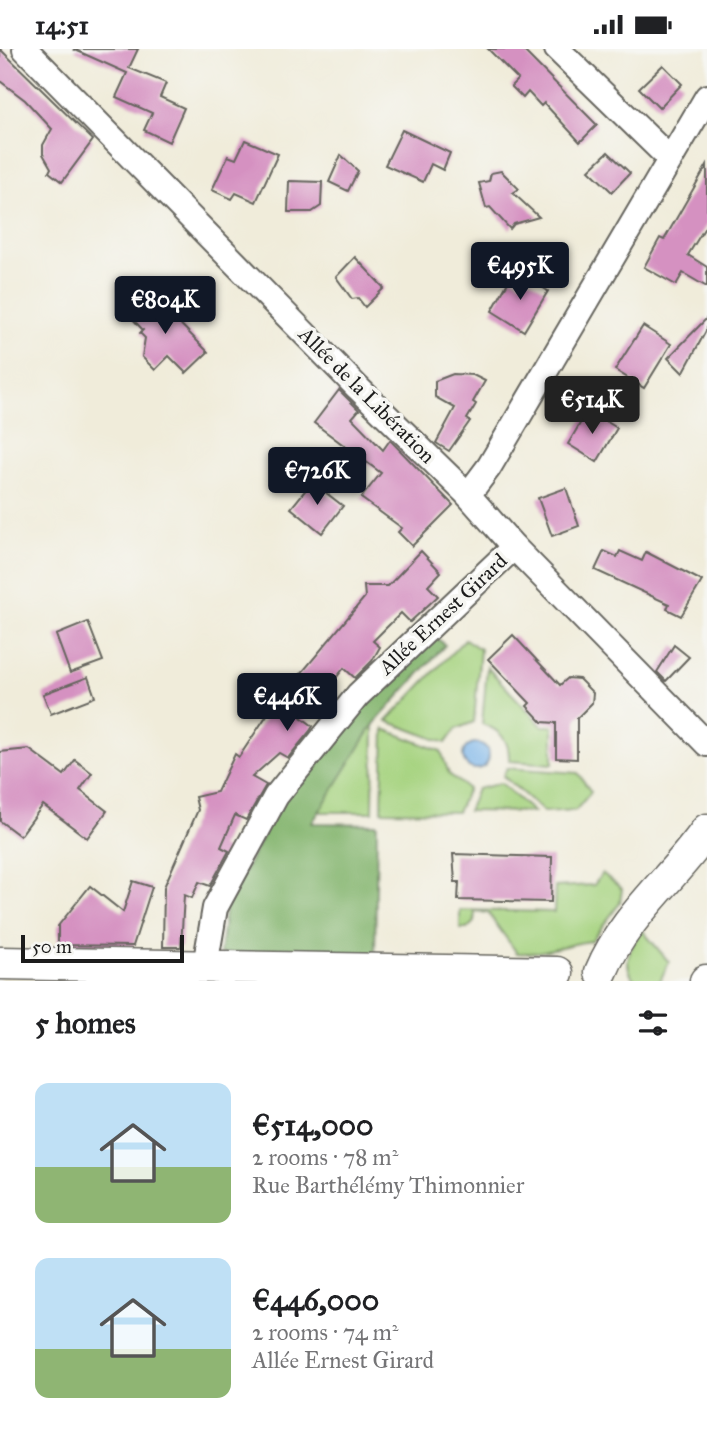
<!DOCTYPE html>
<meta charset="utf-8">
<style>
:root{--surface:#fff;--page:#f2f2f2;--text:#202124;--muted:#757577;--accent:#111827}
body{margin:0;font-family:"IM FELL Great Primer",serif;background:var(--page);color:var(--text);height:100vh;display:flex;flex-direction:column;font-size:26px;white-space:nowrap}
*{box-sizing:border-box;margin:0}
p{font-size:23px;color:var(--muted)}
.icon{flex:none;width:38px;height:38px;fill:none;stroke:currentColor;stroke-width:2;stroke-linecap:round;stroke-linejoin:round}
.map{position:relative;height:932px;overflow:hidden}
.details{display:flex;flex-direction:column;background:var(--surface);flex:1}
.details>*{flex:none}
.scale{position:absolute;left:21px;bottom:18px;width:163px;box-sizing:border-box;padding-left:7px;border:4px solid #1c1c1c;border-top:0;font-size:19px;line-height:24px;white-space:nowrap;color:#1c1c1c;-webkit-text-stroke:5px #f6f6f2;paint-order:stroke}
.price{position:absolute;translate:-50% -60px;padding:0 16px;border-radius:7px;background:var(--accent);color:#fff;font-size:23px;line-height:46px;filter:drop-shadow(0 2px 4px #0008)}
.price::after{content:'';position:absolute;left:50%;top:42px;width:21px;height:16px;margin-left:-10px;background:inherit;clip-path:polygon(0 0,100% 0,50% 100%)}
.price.active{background:#222;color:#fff}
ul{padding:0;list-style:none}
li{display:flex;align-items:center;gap:21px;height:175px;padding:0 35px}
li span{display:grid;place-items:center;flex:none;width:196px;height:140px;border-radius:14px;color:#555}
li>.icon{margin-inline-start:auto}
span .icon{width:84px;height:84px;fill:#fffc;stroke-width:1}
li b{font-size:30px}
h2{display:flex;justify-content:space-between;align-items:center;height:84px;padding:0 35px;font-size:30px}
.status{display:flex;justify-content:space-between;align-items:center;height:49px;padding:0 35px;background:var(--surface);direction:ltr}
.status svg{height:19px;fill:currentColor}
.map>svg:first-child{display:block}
</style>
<div class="status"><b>14:51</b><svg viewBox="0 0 49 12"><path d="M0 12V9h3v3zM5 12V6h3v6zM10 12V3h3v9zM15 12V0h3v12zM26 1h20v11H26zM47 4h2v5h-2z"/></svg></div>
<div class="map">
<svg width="707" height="932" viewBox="0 0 707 932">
<rect width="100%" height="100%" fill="#f6f6f2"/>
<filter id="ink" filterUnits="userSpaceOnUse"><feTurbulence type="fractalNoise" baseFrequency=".0143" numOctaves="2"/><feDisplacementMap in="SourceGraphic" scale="14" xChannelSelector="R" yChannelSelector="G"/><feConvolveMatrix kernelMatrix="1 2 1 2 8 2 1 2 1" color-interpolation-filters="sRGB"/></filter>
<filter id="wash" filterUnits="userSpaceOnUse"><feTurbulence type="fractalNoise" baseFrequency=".00686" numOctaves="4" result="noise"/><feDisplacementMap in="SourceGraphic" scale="28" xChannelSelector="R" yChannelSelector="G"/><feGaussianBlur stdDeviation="1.57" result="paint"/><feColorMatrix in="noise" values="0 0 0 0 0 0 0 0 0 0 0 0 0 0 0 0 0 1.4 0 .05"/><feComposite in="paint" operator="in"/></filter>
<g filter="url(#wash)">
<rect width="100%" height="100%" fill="#f0ecda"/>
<g fill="#a6d37f" stroke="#61784e" stroke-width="2">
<path d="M 465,590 L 480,600 L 474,673 L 456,680 L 446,694 L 387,672 Z"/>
<path d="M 487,618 L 542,677 L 553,677 L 553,715 L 509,712 C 510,692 501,681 482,675 Z"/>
<path d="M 374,675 L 373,763 L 317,763 Z"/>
<path d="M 384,680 L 441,702 L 449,725 L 468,740 L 457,763 L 382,762 Z"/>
<path d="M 507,719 L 578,724 L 591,743 L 576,761 L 544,763 L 503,727 Z"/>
<path d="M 501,734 L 533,763 L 468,762 L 477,740 Z"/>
<path d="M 602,824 L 622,840 L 620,854 L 591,892 C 566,895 541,906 517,904 L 488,864 L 475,863 L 474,873 L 467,880 L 460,880 L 460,861 L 554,863 L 555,838 L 594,836 Z"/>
<path d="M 642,881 L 669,913 L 660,932 L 636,932 C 620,915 631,897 642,881 Z"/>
</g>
<path fill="#84b56e" stroke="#506845" stroke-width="2" d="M 429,582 L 445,596 L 374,675 L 312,774 L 377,775 L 375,909 L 220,905 L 225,861 L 281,750 Z"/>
<circle fill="#78b3e9" stroke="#4a6882" stroke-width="2" cx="476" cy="707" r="13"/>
<g id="blocks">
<g fill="#d591c1">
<path d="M 0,0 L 93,91 L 62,133 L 49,123 L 51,119 L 43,105 L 43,96 L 52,80 L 25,51 L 0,32 Z"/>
<path d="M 73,0 L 138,0 L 129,19 L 166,34 L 160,48 L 184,59 L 169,93 L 144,81 L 152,64 L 116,48 L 127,24 Z"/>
<path d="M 488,0 L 522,0 L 597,76 L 580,93 L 544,54 L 541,57 L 528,43 L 523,49 L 511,37 L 518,30 Z"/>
<path d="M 663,16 L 682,35 L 659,59 L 639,39 Z"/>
<path d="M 402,81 L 450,104 L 443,121 L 431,115 L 423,133 L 385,116 Z"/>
<path d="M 245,91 L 278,105 L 256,153 L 236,144 L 232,150 L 212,141 L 228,107 L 236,110 Z"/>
<path d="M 608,103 L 630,124 L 612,143 L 589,121 Z"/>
<path d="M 341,106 L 358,122 L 348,142 L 329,133 Z"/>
<path d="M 707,116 L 707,175 L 688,206 L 707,218 L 707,238 L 683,224 L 676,236 L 644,218 L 660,189 L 664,191 Z"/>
<path d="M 501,122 L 519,140 L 513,144 L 539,168 L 514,175 L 510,180 L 490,158 L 486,159 L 479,134 L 489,132 L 491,124 Z"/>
<path d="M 289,132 L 322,133 L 321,157 L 312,163 L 288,163 Z"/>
<path d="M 355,208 L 384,239 L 365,258 L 358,249 L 352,250 L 336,228 Z"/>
<path d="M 524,227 L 548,242 L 524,282 L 492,262 L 511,228 L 521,234 Z"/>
<path d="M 148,242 L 208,303 L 186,324 L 169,307 L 155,321 L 142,308 L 145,289 L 140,284 L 143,281 L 127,264 Z"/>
<path d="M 707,269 L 707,280 L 683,324 L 668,309 Z"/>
<path d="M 643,277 L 671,295 L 644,339 L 615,321 Z"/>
<path d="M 453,325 L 473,326 L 485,332 L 473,353 L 476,355 L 467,370 L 470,372 L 449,402 L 436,394 L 455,359 L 435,348 L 435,332 Z"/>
<path d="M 339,341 L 359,361 L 352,369 L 383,401 L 390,391 L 453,456 L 412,497 L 398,483 L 402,479 L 361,449 L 381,424 L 314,374 Z"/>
<path d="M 588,361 L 617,379 L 597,413 L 568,395 Z"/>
<path d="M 312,433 L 343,457 L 322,484 L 291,459 Z"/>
<path d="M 566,439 L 579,477 L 552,487 L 538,449 Z"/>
<path d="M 421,502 L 441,523 L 428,537 L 438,547 L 410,573 L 401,564 L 373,592 L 380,598 L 372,612 L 355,629 L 344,619 L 332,634 L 328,630 L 301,668 L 313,677 L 310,682 L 288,709 L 279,704 L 252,728 L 266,736 L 246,771 L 235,766 L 221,798 L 229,802 L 210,837 L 199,833 L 192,849 L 184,846 L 181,898 L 163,898 L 164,838 L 198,761 L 195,748 L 217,743 L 235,705 L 239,708 L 287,636 L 290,638 L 365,548 L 364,537 L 388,537 Z"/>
<path d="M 604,502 L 617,508 L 620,502 L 642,512 L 646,503 L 702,532 L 681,567 L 667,560 L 669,555 L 595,521 Z"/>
<path d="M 88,573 L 103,612 L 70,624 L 56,586 Z"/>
<path d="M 513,586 L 560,636 L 568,629 L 579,630 L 593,644 L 592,654 L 577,669 L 577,710 L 556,709 L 556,674 L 542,673 L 527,657 L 530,654 L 488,610 Z"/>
<path d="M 674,596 L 689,608 L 666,632 L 657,623 Z"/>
<path d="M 88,628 L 95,648 L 51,665 L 43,645 Z"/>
<path d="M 29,700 L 64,726 L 75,711 L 92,724 L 80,741 L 107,762 L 87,789 L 43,756 L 20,787 L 0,772 L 0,703 Z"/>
<path d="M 453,805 L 552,808 L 551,853 L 458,851 L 459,833 L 455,833 Z"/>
<path d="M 133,832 L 152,838 L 133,897 L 58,896 L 58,877 L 90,837 L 123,863 Z"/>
</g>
</g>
</g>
<g filter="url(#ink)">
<use href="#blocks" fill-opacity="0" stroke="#66655e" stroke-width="2"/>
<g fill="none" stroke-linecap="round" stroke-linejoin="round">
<g stroke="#66655e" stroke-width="28">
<g id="minor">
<path d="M 25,0 L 358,339 L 468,446 L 514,498 L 707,695"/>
<path d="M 557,0 L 670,110"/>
<path d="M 468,446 L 489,418 L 707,48"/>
<path d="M 205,917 L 215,859 L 276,747 L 358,646 L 514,498"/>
</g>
</g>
<g stroke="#66655e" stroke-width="35">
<g id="tertiary">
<path d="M 0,914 L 557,924"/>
<path d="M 601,923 C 624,867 673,830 707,781"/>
<path d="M 706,932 L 707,932"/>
</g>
</g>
<use href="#minor" stroke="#fff" stroke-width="24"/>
<use href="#tertiary" stroke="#fff" stroke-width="32"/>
</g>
</g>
<g text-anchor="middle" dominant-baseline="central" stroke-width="7" stroke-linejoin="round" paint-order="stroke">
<g font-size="21" fill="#1c1c1c" stroke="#f6f6f2">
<text transform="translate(367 346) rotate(45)">Allée de la Libération</text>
<text transform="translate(443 565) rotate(-43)">Allée Ernest Girard</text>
</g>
</g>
</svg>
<div class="scale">50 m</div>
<b class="price" style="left:520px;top:253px">€495K</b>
<b class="price" style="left:165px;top:287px">€804K</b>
<b class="price active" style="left:592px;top:387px">€514K</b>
<b class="price" style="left:317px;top:458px">€726K</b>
<b class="price" style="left:287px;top:684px">€446K</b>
</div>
<section class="details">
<h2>5 homes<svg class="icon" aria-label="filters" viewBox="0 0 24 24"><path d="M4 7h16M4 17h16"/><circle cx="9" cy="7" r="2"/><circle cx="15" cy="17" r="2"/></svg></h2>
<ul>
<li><span style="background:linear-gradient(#bfe0f5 60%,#8fb573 0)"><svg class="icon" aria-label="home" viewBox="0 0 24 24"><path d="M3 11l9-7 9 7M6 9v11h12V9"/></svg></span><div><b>€514,000</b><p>2 rooms · 78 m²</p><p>Rue Barthélémy Thimonnier</p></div></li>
<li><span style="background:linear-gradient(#bfe0f5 65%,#8fb573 0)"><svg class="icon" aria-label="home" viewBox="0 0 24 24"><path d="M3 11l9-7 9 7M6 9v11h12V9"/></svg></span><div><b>€446,000</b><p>2 rooms · 74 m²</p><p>Allée Ernest Girard</p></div></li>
</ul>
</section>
